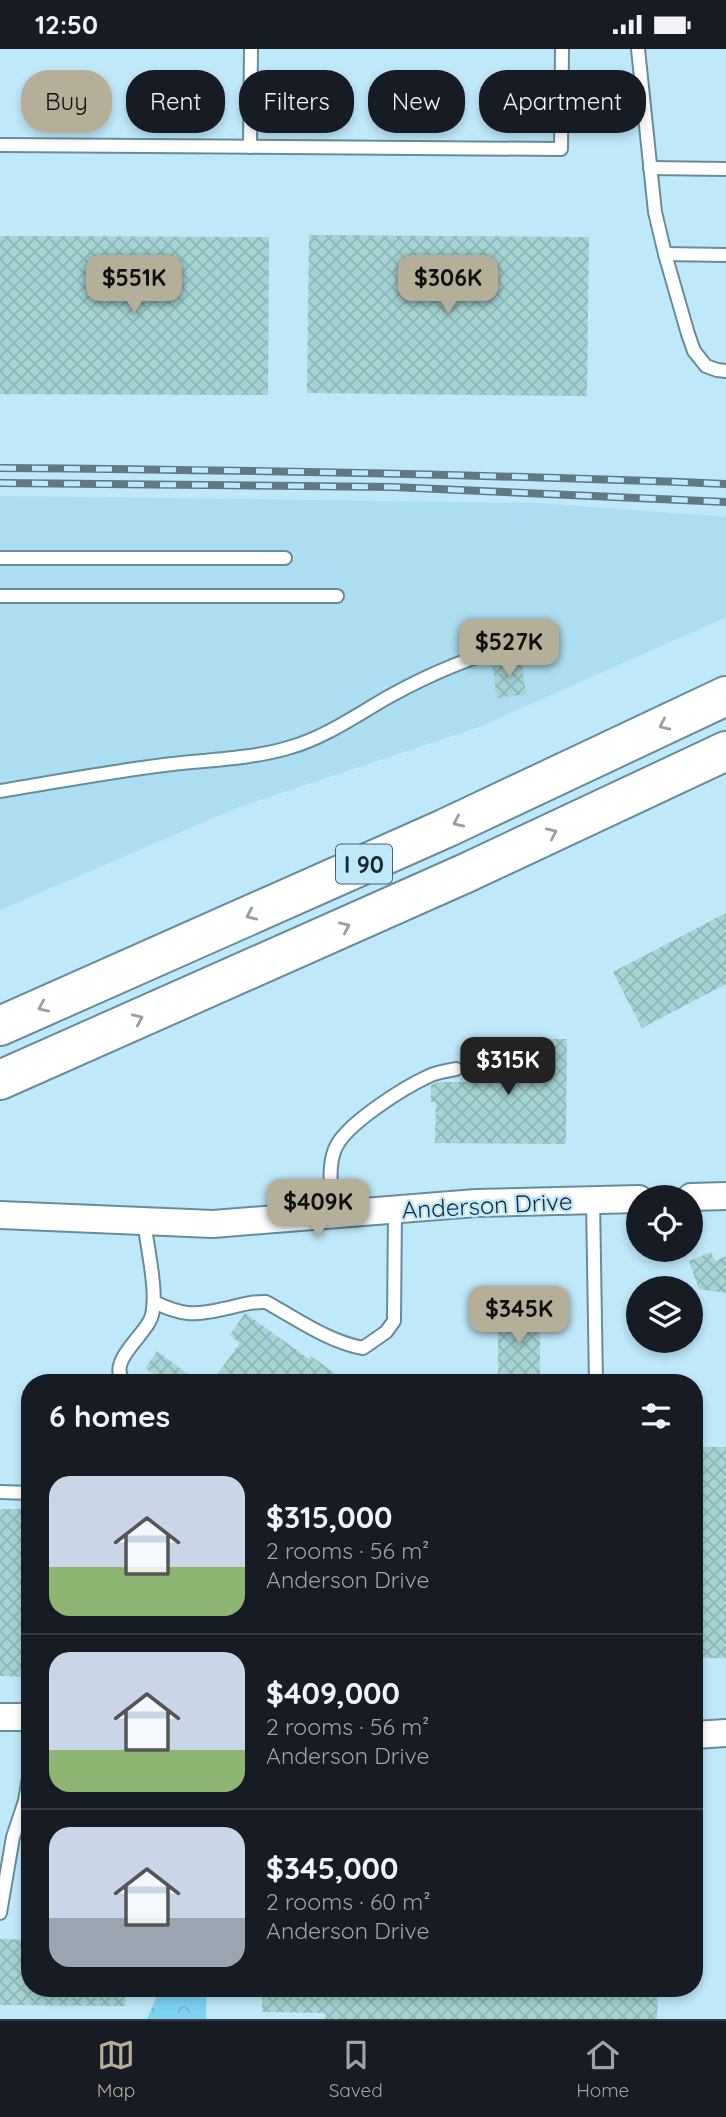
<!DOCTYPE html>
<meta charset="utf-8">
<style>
:root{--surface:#171b24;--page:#242831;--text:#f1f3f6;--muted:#9ea1a6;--line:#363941;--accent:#b5af99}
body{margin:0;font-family:Quicksand,sans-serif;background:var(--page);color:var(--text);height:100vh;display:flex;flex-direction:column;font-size:26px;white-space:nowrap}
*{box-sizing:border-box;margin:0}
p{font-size:23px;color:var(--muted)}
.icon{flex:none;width:38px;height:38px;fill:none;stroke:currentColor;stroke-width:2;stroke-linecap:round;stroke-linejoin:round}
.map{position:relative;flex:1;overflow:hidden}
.details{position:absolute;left:21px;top:1325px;width:682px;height:623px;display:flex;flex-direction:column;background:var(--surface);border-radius:28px;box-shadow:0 4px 10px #0003}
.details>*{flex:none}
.banner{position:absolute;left:21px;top:21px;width:684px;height:63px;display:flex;gap:14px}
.controls{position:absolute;left:626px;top:1136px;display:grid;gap:14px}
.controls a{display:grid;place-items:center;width:77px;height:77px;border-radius:50%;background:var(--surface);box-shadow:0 4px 10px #0003;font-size:35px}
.price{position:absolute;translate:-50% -60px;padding:0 16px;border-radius:14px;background:var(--accent);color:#111;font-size:23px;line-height:46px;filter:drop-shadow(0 2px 4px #0008)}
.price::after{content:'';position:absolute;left:50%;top:42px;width:21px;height:16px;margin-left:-10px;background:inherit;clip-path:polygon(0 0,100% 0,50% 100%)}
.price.selected{background:#222;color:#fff}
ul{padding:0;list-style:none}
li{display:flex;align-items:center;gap:21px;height:175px;padding:0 28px}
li+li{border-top:2px solid var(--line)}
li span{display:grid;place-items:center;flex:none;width:196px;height:140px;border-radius:21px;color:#555}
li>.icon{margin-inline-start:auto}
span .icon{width:84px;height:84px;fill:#fffc;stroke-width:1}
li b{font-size:30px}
h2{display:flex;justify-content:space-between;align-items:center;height:84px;padding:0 28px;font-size:30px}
.pill{padding:0 24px;border-radius:28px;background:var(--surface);box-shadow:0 4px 10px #0003;font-size:24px;line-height:63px}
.pill.selected{background:var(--accent);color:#111}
.status{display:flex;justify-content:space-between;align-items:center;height:49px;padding:0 35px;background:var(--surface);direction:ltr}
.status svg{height:19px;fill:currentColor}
.menu{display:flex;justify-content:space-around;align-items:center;height:98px;border-top:2px solid var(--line);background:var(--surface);font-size:19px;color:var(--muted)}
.menu a{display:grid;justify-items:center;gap:4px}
.menu .selected{color:var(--accent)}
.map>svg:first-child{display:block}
</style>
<div class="status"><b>12:50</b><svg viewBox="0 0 49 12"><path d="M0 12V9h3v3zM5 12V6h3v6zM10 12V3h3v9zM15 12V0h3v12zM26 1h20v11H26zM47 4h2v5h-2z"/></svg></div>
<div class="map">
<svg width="726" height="1970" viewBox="0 0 726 1970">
<defs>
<pattern id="forest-crowns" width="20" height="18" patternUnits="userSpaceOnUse" patternTransform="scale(1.75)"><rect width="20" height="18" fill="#7ed2f2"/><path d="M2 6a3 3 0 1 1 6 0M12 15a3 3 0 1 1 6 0" fill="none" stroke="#6cb4d0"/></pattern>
<pattern id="building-cross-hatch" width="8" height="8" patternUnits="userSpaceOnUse" patternTransform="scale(1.75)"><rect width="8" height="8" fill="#a5d4d4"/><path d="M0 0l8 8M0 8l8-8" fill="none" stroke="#8db6b6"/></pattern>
</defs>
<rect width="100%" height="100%" fill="#bfe8f9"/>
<path fill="#acddf1" d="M 0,447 L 538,454 L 726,468 L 726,568 L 479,678 L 239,758 L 0,861 Z"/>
<path fill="url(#forest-crowns)" d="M 158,1939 L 207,1939 L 206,1970 L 147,1970 L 156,1949 Z"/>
<g fill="url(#building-cross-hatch)">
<path d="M 309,186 L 589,188 L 587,347 L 307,344 Z"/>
<path d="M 0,187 L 269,188 L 268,346 L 0,345 Z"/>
<path d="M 521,610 L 526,645 L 497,649 L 492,614 Z"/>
<path d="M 726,864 L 726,935 L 642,979 L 613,923 Z"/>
<path d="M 484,990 L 567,990 L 566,1095 L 435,1094 L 436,1053 L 431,1053 L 431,1036 L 439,1033 L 483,1033 Z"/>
<path d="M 711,1203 L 715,1212 L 726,1207 L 726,1244 L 699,1240 L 689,1212 Z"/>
<rect x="498" y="1260" width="42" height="74"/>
<path d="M 245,1264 L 309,1310 L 311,1307 L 348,1334 L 211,1334 L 240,1294 L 230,1286 Z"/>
<path d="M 157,1302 L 200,1334 L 165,1334 L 145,1319 Z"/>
<rect x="695" y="1398" width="31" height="211"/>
<path d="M 0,1460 L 30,1460 L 30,1628 L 0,1627 Z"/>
<path d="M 0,1890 L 30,1891 L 30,1939 L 126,1939 L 125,1957 L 0,1956 Z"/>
<path d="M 262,1939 L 650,1939 L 650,1941 L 658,1941 L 657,1970 L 325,1970 L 325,1964 L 262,1963 Z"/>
</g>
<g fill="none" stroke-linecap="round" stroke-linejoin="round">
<g stroke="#668d9c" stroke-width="16">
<g id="service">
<path d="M 638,0 L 655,163 L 665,205 L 688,285 L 694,302 L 706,317 L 717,321 L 726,322"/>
<path d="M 0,96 L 561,100 L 562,0"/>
<path d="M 250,98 L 251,0"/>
<path d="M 650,119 L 726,120"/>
<path d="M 665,205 L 726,206"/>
<path d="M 0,509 L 285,509"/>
<path d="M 0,547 L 337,547"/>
<path d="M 0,742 C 54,733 109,723 164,716 C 202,711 254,710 291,698 C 326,688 358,665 390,647 C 434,623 479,603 529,594"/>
<path d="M 593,1151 L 596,1334"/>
<path d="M 333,1165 C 332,1143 327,1120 335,1100 C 345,1075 405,1038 429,1027 C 437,1023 447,1022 456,1020"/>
<path d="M 154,1253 C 181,1266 194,1267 223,1260 C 238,1257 251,1252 266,1253 C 297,1270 329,1293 363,1299 L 386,1283 L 394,1272 L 395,1160"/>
<path d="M 125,1334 C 105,1314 144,1288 151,1269 C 159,1247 147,1198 144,1172"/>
<path d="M 0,1443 L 30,1444"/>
<path d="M 0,1864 L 13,1788 L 25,1752 L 30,1722"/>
</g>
</g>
<g stroke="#668d9c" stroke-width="30">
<g id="minor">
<path d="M 691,1148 L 726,1147"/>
<path d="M 0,1166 L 213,1175 L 476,1154 L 639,1150"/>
<path d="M 0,1668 L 30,1668"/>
<path d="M 695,1686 L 726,1684"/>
</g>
</g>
<g stroke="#668d9c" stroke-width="42">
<g id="motorway">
<path d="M 0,977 L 446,779 L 726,647"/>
<path d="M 0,1031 L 466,824 L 726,702"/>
</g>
</g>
<use href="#service" stroke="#fff" stroke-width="12"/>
<use href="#minor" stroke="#fff" stroke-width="26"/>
<use href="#motorway" stroke="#fff" stroke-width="38"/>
<g stroke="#607a85" stroke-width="8">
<g id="rail">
<path d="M 0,419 C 242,421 484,425 726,435"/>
<path d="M 0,434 L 393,438 L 726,453"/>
</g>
</g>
<use href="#rail" stroke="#bfe8f9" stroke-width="5" stroke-dasharray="16" stroke-linecap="butt"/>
</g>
<defs><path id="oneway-chevron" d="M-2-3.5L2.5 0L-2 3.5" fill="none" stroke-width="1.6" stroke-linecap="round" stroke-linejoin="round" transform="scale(1.75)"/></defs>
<g stroke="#989fa2">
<use href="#oneway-chevron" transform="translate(664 676) rotate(155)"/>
<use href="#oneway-chevron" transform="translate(458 773) rotate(155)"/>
<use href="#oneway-chevron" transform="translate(552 784) rotate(-25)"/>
<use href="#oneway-chevron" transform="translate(251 866) rotate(156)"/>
<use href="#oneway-chevron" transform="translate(345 878) rotate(-24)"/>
<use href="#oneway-chevron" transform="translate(43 958) rotate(156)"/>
<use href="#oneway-chevron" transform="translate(138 970) rotate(-24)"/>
</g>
<g text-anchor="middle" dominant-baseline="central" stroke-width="5" stroke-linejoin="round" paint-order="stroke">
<rect fill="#bfe8f9" stroke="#4c636d" stroke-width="2" x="336" y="795.5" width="56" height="39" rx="5"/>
<g font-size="23" font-weight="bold" fill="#1b2a31">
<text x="364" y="815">I 90</text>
</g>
<g font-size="24" fill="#1b2a31" stroke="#bfe8f9">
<text transform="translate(487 1156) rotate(-3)">Anderson Drive</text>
</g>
</g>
</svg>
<div class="controls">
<a><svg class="icon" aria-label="locate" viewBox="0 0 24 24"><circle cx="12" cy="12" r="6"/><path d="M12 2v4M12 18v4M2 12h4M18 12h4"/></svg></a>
<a><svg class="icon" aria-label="layers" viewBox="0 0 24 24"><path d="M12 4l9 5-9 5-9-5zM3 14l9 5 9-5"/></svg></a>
</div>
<b class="price" style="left:134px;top:266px">$551K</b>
<b class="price" style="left:448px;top:266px">$306K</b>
<b class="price" style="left:509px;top:630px">$527K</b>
<b class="price selected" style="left:508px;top:1048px">$315K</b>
<b class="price" style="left:318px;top:1190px">$409K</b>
<b class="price" style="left:519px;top:1297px">$345K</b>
<div class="banner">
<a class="pill selected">Buy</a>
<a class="pill">Rent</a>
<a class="pill">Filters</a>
<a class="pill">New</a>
<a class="pill">Apartment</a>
</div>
<section class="details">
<h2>6 homes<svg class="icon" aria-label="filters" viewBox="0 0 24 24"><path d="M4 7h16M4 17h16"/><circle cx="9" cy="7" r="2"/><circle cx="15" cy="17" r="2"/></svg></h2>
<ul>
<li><span style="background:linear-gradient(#c9d6e8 65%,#8fb573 0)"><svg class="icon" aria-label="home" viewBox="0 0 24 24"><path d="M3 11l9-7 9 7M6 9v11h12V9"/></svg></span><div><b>$315,000</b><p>2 rooms · 56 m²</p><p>Anderson Drive</p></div></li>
<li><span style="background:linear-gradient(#c9d6e8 70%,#8fb573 0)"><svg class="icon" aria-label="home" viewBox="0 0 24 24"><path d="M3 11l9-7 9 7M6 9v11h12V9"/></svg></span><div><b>$409,000</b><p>2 rooms · 56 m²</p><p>Anderson Drive</p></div></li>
<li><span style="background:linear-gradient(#c9d6e8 65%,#9aa5b1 0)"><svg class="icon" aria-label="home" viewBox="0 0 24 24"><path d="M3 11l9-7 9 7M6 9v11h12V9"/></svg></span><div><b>$345,000</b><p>2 rooms · 60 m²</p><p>Anderson Drive</p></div></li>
</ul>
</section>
</div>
<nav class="menu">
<a class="selected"><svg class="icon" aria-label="map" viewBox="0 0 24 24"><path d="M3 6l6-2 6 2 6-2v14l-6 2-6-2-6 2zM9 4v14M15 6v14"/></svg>Map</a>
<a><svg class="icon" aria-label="saved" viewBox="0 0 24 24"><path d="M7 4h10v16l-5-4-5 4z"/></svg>Saved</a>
<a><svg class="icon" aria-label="home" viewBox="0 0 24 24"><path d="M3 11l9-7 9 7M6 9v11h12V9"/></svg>Home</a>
</nav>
